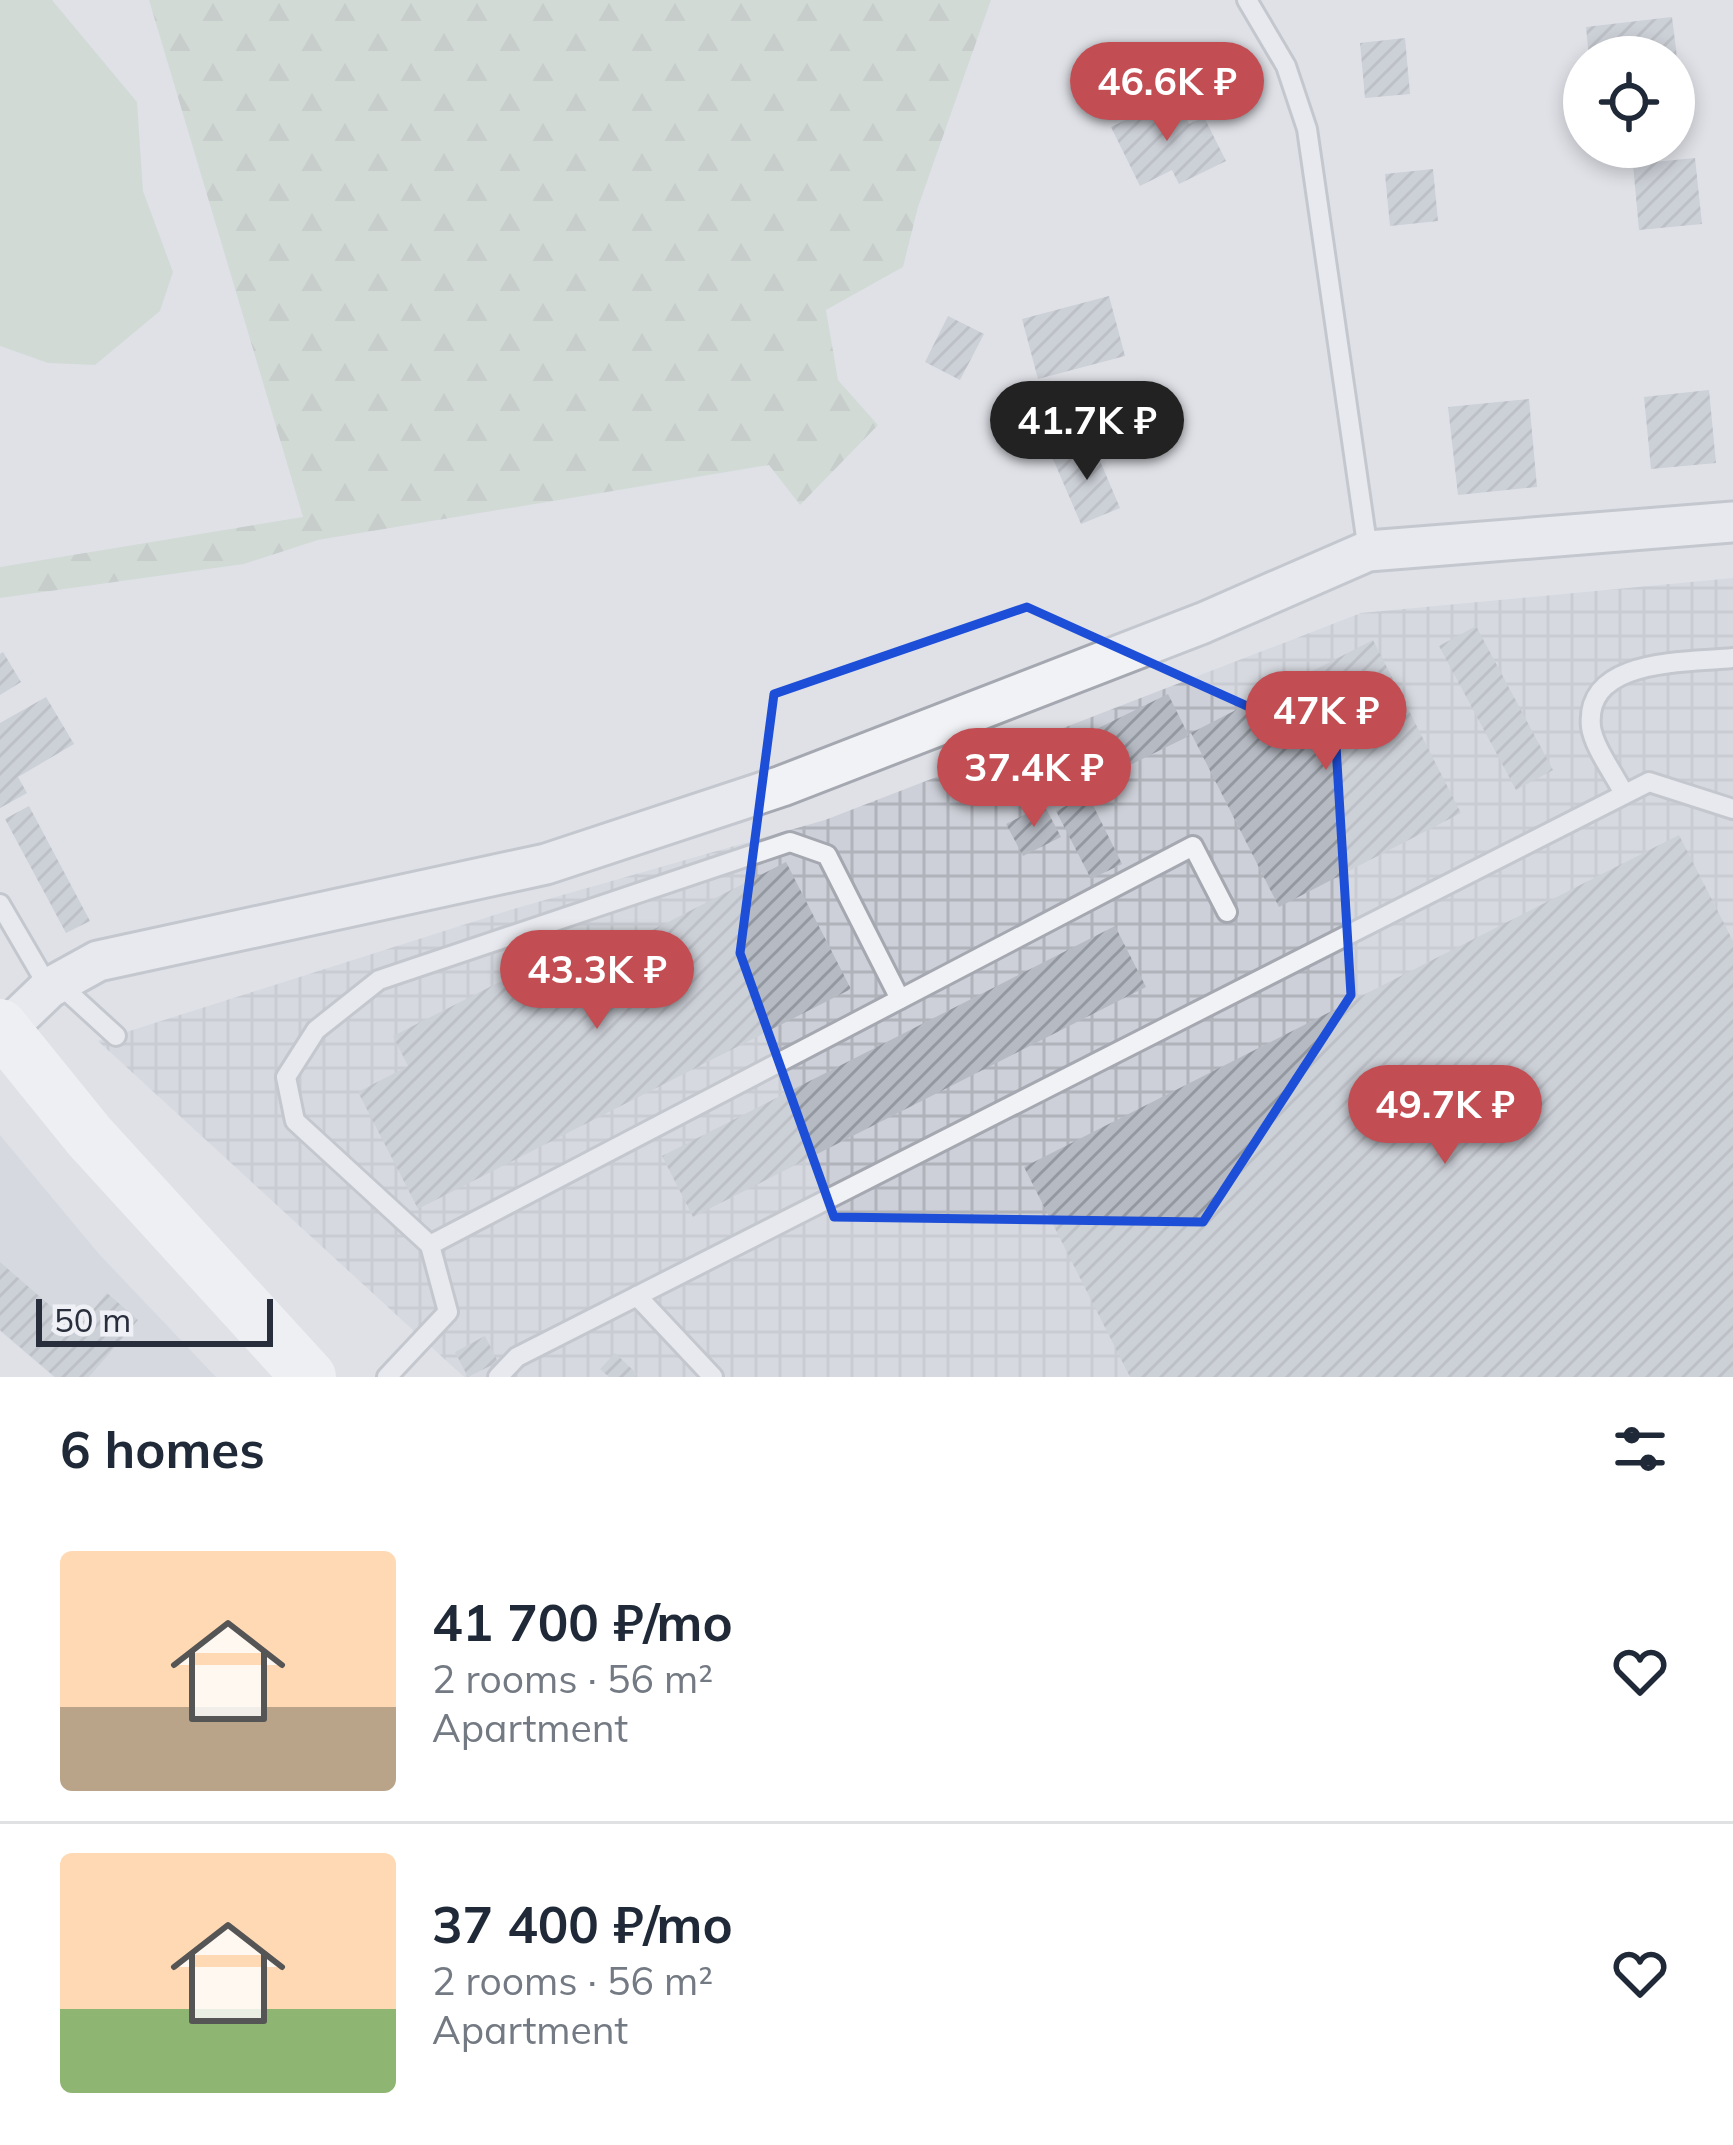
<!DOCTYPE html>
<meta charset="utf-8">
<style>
:root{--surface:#fff;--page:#f2f2f3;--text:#1f2937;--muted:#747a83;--line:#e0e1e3;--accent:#c24e54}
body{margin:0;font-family:Mulish,sans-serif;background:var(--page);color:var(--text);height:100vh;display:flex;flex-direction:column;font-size:45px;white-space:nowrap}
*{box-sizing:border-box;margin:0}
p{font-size:39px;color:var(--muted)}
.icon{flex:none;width:66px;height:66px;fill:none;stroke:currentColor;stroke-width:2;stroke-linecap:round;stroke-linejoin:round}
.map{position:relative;height:1377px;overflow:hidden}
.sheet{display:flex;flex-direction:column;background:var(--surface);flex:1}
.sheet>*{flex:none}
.fabs{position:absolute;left:1563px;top:36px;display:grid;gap:24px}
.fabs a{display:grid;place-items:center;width:132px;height:132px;border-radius:50%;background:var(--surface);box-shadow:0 6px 18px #0003;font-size:60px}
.scale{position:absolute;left:36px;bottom:30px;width:237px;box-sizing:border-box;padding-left:12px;border:6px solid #292e3c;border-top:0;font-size:33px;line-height:42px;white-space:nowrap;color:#292e3c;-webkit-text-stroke:9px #eef0f5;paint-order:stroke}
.price{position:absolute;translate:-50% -102px;padding:0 27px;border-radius:42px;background:var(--accent);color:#fff;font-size:39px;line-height:78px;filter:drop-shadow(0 3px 6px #0008)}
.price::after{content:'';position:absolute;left:50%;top:72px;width:36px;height:27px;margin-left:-18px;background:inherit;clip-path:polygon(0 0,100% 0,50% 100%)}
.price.on{background:#222;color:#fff}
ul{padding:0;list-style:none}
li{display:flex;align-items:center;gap:36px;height:300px;padding:0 60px}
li+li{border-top:3px solid var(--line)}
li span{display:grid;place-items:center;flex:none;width:336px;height:240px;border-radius:12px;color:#555}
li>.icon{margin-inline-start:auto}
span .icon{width:144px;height:144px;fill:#fffc;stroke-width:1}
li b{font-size:51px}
h2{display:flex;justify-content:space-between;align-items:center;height:144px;padding:0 60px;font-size:51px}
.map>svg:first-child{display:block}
</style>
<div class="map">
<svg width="1733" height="1377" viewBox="0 0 1733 1377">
<defs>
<pattern id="industrial-grid" width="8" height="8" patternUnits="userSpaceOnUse" patternTransform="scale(3)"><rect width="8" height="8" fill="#cdd0d8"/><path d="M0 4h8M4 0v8" fill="none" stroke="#b0b3ba"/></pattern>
<pattern id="forest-firs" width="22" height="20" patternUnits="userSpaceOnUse" patternTransform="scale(3)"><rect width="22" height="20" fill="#c3d0c1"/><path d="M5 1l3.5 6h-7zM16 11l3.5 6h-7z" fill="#a8b3a7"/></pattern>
<pattern id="building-hatch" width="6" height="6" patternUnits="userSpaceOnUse" patternTransform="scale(3)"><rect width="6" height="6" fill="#b6bac3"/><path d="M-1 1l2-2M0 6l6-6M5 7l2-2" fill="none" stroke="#9498a0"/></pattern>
</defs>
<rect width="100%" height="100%" fill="#dfe1e7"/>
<path fill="#cdd0d8" d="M 0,1135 L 99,1254 L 216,1377 L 54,1377 L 0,1331 Z"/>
<path fill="url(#industrial-grid)" d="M 1733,578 L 1733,1377 L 464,1377 L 98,1041 L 510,910 L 825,820 L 1361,613 Z"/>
<path fill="#c3d0c1" d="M 0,0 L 52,0 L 137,102 L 143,191 L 173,272 L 160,311 L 95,365 L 48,363 L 0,346 Z"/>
<path fill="url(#forest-firs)" d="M 149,0 L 991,0 L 918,207 L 903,267 L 826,310 L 838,380 L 878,425 L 800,505 L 769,465 L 318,540 L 244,564 L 0,598 L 0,567 L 303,517 Z"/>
<g fill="url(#building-hatch)">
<path d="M 1672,17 L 1677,57 L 1589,57 L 1586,27 Z"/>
<path d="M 1405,38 L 1410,94 L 1365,98 L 1360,43 Z"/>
<path d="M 1175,96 L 1189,124 L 1204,117 L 1226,161 L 1179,184 L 1172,170 L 1140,186 L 1111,127 Z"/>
<path d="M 1695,158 L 1702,224 L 1639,230 L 1633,164 Z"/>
<path d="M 1433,169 L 1438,221 L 1390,226 L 1385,174 Z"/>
<path d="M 1109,296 L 1125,356 L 1038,379 L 1022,319 Z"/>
<path d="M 948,316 L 984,334 L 960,380 L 925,362 Z"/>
<path d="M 1709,390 L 1716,463 L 1651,469 L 1644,397 Z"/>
<path d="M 1529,399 L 1537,487 L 1458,495 L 1448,407 Z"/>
<path d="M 1092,442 L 1120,508 L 1081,524 L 1053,459 Z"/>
<path d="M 1476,626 L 1553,770 L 1516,790 L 1439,646 Z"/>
<path d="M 1373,640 L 1461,813 L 1279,907 L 1191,733 Z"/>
<path d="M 3,652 L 21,682 L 0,695 L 0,654 Z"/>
<path d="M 1168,694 L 1189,736 L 1130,765 L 1124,752 L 1093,768 L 1078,738 Z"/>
<path d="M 46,697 L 74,744 L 18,777 L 27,793 L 0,808 L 0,723 Z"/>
<path d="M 1088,795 L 1122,864 L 1091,879 L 1056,811 Z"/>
<path d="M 1044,805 L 1061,837 L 1023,856 L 1006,824 Z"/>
<path d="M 29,806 L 90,921 L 66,933 L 5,819 Z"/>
<path d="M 1679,835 L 1733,941 L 1733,1377 L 1130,1377 L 1024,1167 Z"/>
<path d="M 786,862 L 851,989 L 418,1209 L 358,1092 L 408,1066 L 393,1036 L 598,932 L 609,952 Z"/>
<path d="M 1115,926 L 1146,987 L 693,1217 L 662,1156 Z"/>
<path d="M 0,1262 L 77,1329 L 107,1293 L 138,1320 L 89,1377 L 55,1377 L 0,1330 Z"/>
<path d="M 485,1336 L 498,1362 L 468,1377 L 455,1352 Z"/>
<path d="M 615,1353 L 637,1374 L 634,1377 L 609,1377 L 600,1369 Z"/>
</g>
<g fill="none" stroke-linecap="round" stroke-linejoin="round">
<g stroke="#a5a8b0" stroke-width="24">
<g id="service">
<path d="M 1247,0 L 1286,66 L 1307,129 L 1368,551"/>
<path d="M 1624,794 C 1615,775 1594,748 1591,727 C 1584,657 1687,663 1733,658"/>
<path d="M 0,904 L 49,988"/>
<path d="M 58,983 L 116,1036"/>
<path d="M 430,1245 L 295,1121 L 286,1077 L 316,1030 L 379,980 L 790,842 L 827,855 L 900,999"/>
<path d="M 637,1296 L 713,1377"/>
<path d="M 387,1377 L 448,1312 L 430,1245 L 1193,846 L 1227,912"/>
<path d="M 498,1377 L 517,1357 L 1649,782 L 1733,809"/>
</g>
</g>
<g stroke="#a5a8b0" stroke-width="45">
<path id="minor" d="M 0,1035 L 49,988 L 98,961 L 546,864 L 782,786 L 1203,623 L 1368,551 L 1733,522"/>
</g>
<use href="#service" stroke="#f1f2f5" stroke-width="18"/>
<use href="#minor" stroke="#f1f2f5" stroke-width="39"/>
<path stroke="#fff" stroke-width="54" d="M 0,1026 L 89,1136 L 309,1377"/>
</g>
<path d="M0 0H1733V1377H0ZM 1027,607 L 1336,746 L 1351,995 L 1203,1222 L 834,1217 L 740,953 L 774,694 Z" fill="#dfe1e7" fill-opacity=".55" fill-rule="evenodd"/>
<path fill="none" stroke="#1d4ed8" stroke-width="9" stroke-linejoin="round" d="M 1027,607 L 1336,746 L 1351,995 L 1203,1222 L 834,1217 L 740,953 L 774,694 Z"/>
</svg>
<div class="fabs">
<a><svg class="icon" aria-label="locate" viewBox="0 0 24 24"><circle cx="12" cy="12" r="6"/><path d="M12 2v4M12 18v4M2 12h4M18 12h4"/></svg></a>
</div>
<div class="scale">50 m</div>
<b class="price" style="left:1167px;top:144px">46.6K ₽</b>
<b class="price on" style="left:1087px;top:483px">41.7K ₽</b>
<b class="price" style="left:1326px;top:773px">47K ₽</b>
<b class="price" style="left:1034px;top:830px">37.4K ₽</b>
<b class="price" style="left:597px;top:1032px">43.3K ₽</b>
<b class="price" style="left:1445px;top:1167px">49.7K ₽</b>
</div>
<section class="sheet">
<h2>6 homes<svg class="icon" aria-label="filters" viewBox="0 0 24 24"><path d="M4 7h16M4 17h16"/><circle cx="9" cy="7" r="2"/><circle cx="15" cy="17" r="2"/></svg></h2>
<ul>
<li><span style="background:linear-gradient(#ffd9b3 65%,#b9a48a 0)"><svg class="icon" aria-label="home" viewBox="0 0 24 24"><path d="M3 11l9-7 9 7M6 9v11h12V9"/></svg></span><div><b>41 700 ₽/mo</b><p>2 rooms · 56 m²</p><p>Apartment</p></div><svg class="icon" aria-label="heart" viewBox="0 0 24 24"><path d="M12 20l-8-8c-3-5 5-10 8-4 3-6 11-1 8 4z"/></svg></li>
<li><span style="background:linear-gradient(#ffd9b3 65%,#8fb573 0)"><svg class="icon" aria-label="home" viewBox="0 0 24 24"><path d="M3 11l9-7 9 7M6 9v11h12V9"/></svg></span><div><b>37 400 ₽/mo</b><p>2 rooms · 56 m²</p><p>Apartment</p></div><svg class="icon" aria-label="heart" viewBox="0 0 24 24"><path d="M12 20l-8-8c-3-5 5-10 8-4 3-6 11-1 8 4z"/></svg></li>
</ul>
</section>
